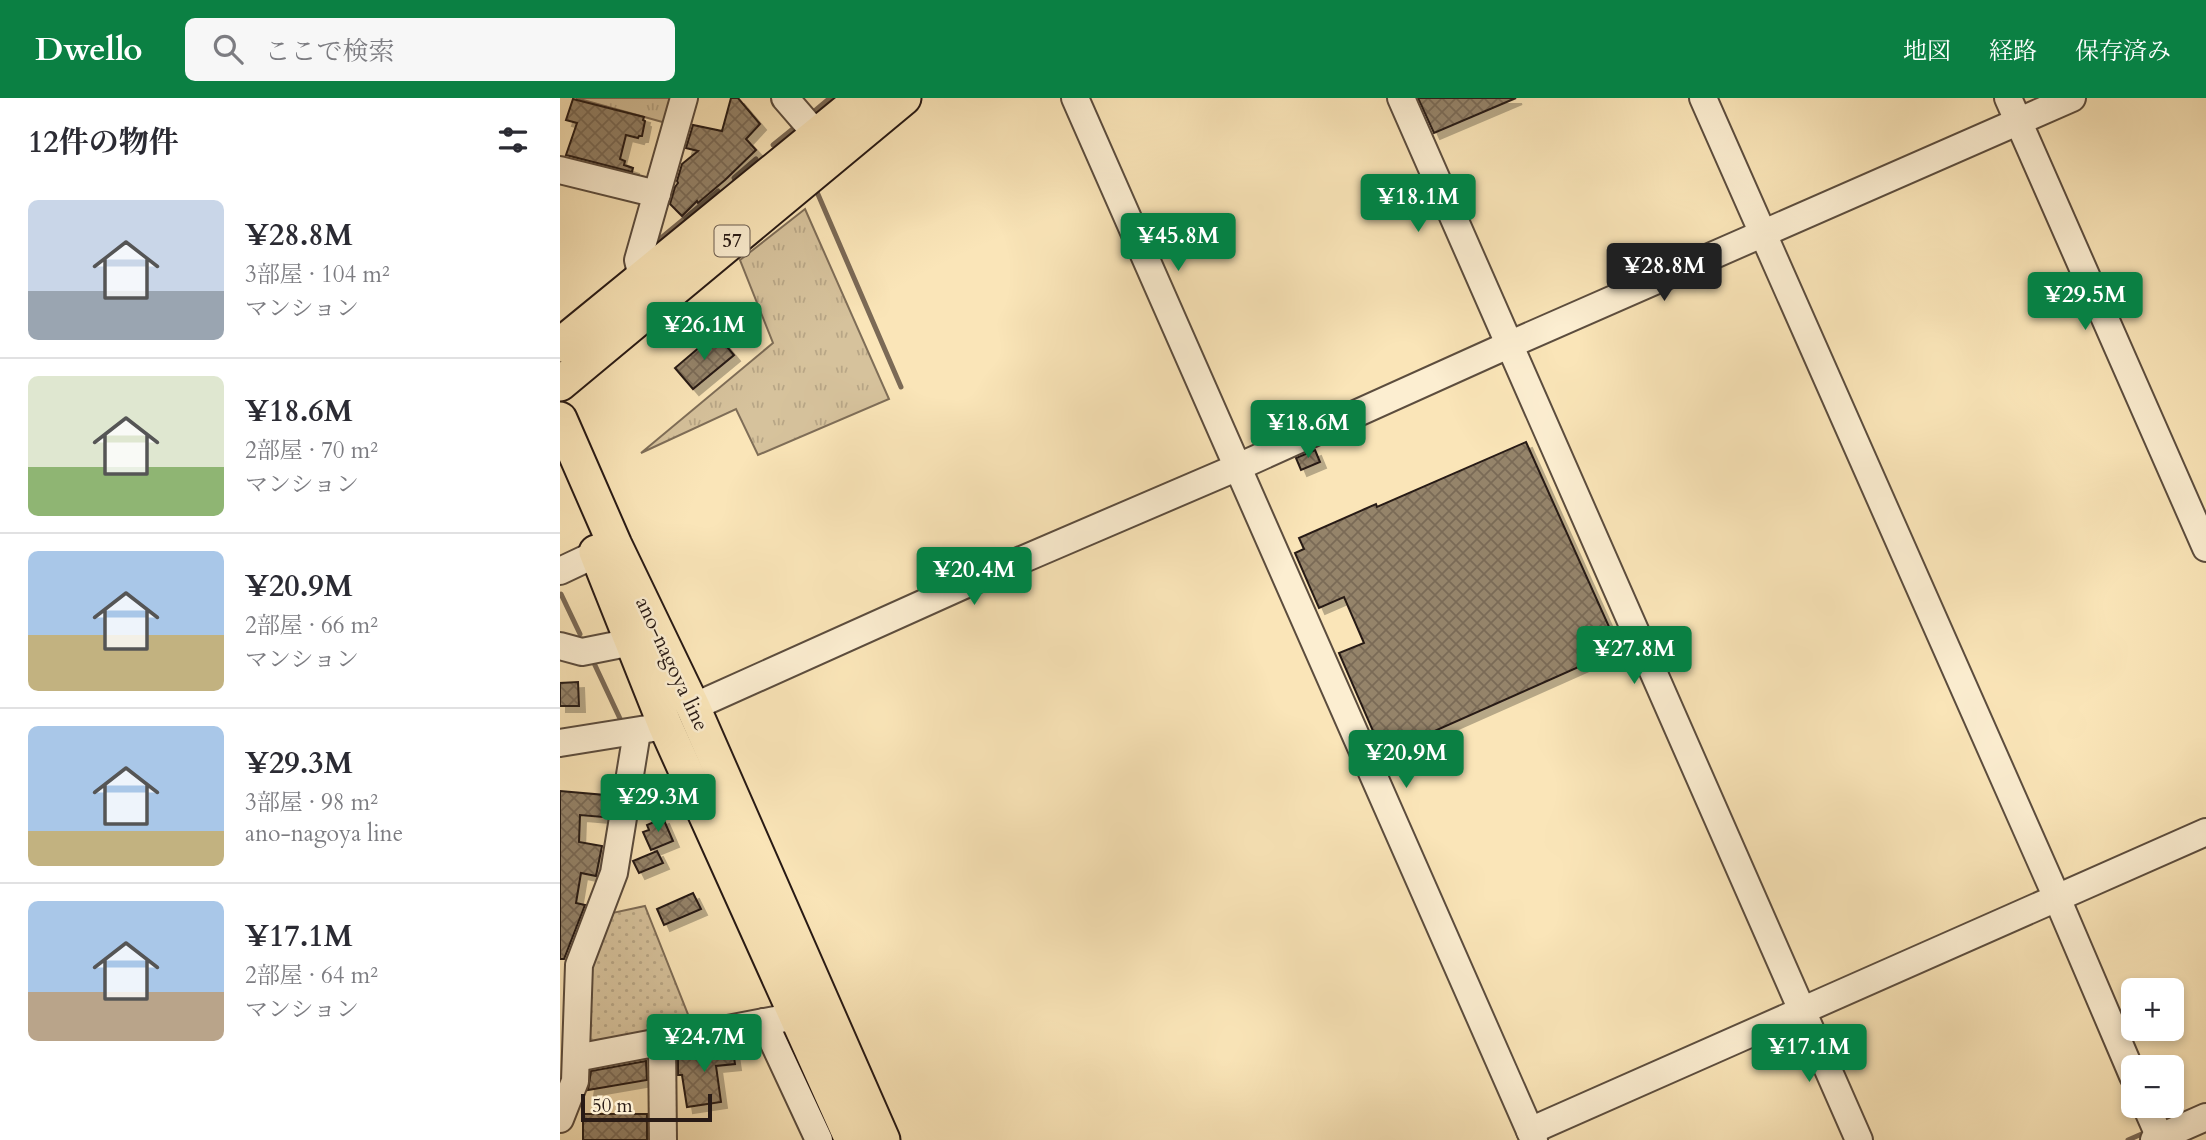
<!DOCTYPE html>
<html lang="ja">
<meta charset="utf-8">
<style>
:root{--surface:#fff;--page:#f7f7f7;--text:#2b2b33;--muted:#7c7c81;--line:#e1e1e2;--accent:#0b8043}
body{margin:0;font-family:Cardo,"Noto Serif JP",serif;background:var(--page);color:var(--text);height:100vh;display:flex;flex-direction:column;font-size:26px;white-space:nowrap}
*{box-sizing:border-box;margin:0}
p{font-size:23px;color:var(--muted)}
.icon{flex:none;width:38px;height:38px;fill:none;stroke:currentColor;stroke-width:2;stroke-linecap:round;stroke-linejoin:round}
.map{position:relative;flex:1;overflow:hidden}
.side{display:flex;flex-direction:column;background:var(--surface);width:560px}
.side>*{flex:none}
.buttons{position:absolute;left:1561px;top:880px;display:grid;gap:14px}
.buttons a{display:grid;place-items:center;width:63px;height:63px;border-radius:10px;background:var(--surface);box-shadow:0 4px 10px #0003;font-size:35px}
.scale{position:absolute;left:21px;bottom:18px;width:131px;box-sizing:border-box;padding-left:7px;border:4px solid #281a15;border-top:0;font-size:19px;line-height:24px;white-space:nowrap;color:#281a15;-webkit-text-stroke:5px #fceed1;paint-order:stroke}
.price{position:absolute;translate:-50% -60px;padding:0 16px;border-radius:7px;background:var(--accent);color:#fff;font-size:23px;line-height:46px;filter:drop-shadow(0 2px 4px #0008)}
.price::after{content:'';position:absolute;left:50%;top:42px;width:21px;height:16px;margin-left:-10px;background:inherit;clip-path:polygon(0 0,100% 0,50% 100%)}
.price.on{background:#222;color:#fff}
ul{padding:0;list-style:none}
li{display:flex;align-items:center;gap:21px;height:175px;padding:0 28px}
li+li{border-top:2px solid var(--line)}
li span{display:grid;place-items:center;flex:none;width:196px;height:140px;border-radius:10px;color:#555}
li>.icon{margin-inline-start:auto}
span .icon{width:84px;height:84px;fill:#fffc;stroke-width:1}
li b{font-size:30px}
h2{display:flex;justify-content:space-between;align-items:center;height:84px;padding:0 28px;font-size:30px}
header{display:flex;align-items:center;gap:42px;box-sizing:border-box;height:98px;padding:0 35px;background:var(--accent);color:#fff}
header strong{font-size:33px}
nav{display:flex;gap:38px;margin-inline-start:auto;font-size:24px}
.search{width:490px;height:63px;background:var(--page);display:flex;align-items:center;gap:18px;box-sizing:border-box;padding:0 24px;border-radius:10px;color:var(--muted);font-size:26px}
main{display:flex;flex:1;min-height:0}
.map>svg:first-child{display:block}
</style>
<header>
<strong>Dwello</strong>
<div class="search"><svg class="icon" aria-label="search" viewBox="0 0 24 24"><circle cx="10" cy="10" r="6"/><path d="M15 15l6 6"/></svg>ここで検索</div>
<nav><a>地図</a><a>経路</a><a>保存済み</a></nav>
</header>
<main>
<section class="side">
<h2>12件の物件<svg class="icon" aria-label="filters" viewBox="0 0 24 24"><path d="M4 7h16M4 17h16"/><circle cx="9" cy="7" r="2"/><circle cx="15" cy="17" r="2"/></svg></h2>
<ul>
<li><span style="background:linear-gradient(#c9d6e8 65%,#9aa5b1 0)"><svg class="icon" aria-label="home" viewBox="0 0 24 24"><path d="M3 11l9-7 9 7M6 9v11h12V9"/></svg></span><div><b>¥28.8M</b><p>3部屋 · 104 m²</p><p>マンション</p></div></li>
<li><span style="background:linear-gradient(#dfe7d0 65%,#8fb573 0)"><svg class="icon" aria-label="home" viewBox="0 0 24 24"><path d="M3 11l9-7 9 7M6 9v11h12V9"/></svg></span><div><b>¥18.6M</b><p>2部屋 · 70 m²</p><p>マンション</p></div></li>
<li><span style="background:linear-gradient(#a9c7e8 60%,#c2b280 0)"><svg class="icon" aria-label="home" viewBox="0 0 24 24"><path d="M3 11l9-7 9 7M6 9v11h12V9"/></svg></span><div><b>¥20.9M</b><p>2部屋 · 66 m²</p><p>マンション</p></div></li>
<li><span style="background:linear-gradient(#a9c7e8 75%,#c2b280 0)"><svg class="icon" aria-label="home" viewBox="0 0 24 24"><path d="M3 11l9-7 9 7M6 9v11h12V9"/></svg></span><div><b>¥29.3M</b><p>3部屋 · 98 m²</p><p>ano-nagoya line</p></div></li>
<li><span style="background:linear-gradient(#a9c7e8 65%,#b9a48a 0)"><svg class="icon" aria-label="home" viewBox="0 0 24 24"><path d="M3 11l9-7 9 7M6 9v11h12V9"/></svg></span><div><b>¥17.1M</b><p>2部屋 · 64 m²</p><p>マンション</p></div></li>
</ul>
</section>
<div class="map">
<svg width="1646" height="1042" viewBox="0 0 1646 1042">
<defs>
<pattern id="grass-tufts" width="24" height="20" patternUnits="userSpaceOnUse" patternTransform="scale(1.75)"><rect width="24" height="20" fill="#d6c29c"/><path d="M3 7l-1-3M5 7V3M7 7l1-3M15 17l-1-3M17 17v-4M19 17l1-3" fill="none" stroke="#b8a686"/></pattern>
<pattern id="park-dots" width="8" height="8" patternUnits="userSpaceOnUse" patternTransform="scale(1.75)"><rect width="8" height="8" fill="#d6c29c"/><path d="M2 2h.1M6 6h.1" fill="none" stroke="#b8a686" stroke-width="1.8" stroke-linecap="round"/></pattern>
<pattern id="building-cross-hatch" width="8" height="8" patternUnits="userSpaceOnUse" patternTransform="scale(1.75)"><rect width="8" height="8" fill="#95846a"/><path d="M0 0l8 8M0 8l8-8" fill="none" stroke="#7a6b56"/></pattern>
<filter id="shadow"><feDropShadow dx="6" dy="6" stdDeviation="0" flood-color="#0004"/></filter>
</defs>
<rect width="100%" height="100%" fill="#fae5b8"/>
<filter id="stains"><feTurbulence type="fractalNoise" baseFrequency=".00286" numOctaves="4"/><feColorMatrix values="0 0 0 0 .2 0 0 0 0 .09 0 0 0 0 .02 0 0 0 .5 -.17"/></filter>
<radialGradient id="worn" r=".72"><stop offset=".6" stop-color="#630" stop-opacity="0"/><stop offset="1" stop-color="#630" stop-opacity=".3"/></radialGradient>
<g fill="url(#grass-tufts)" stroke="#7f6e58" stroke-width="2">
<path d="M 16,0 L 113,0 L 106,25 Z"/>
<path d="M 245,111 L 329,301 L 198,357 L 176,311 L 81,355 L 213,245 L 180,162 Z"/>
</g>
<path fill="url(#park-dots)" stroke="#7f6e58" stroke-width="2" d="M 85,808 L 133,929 L 29,946 L 30,870 L 52,815 Z"/>
<g fill="none" stroke-linecap="round" stroke-linejoin="round">
<g stroke="#7b6a56" stroke-width="5">
<path d="M 251,16 L 270,0"/>
<path d="M 213,47 L 239,26"/>
<path d="M 174,80 L 196,61"/>
<path d="M 257,94 L 341,289"/>
<path d="M 95,145 L 158,93"/>
<path d="M 1,496 L 20,536"/>
<path d="M 33,563 L 63,627"/>
<path d="M 1568,1042 L 1584,1035"/>
</g>
</g>
<g fill="url(#building-cross-hatch)" stroke="#281a15" stroke-width="2" filter="url(#shadow)">
<path d="M 171,0 L 178,0 L 200,26 L 186,41 L 196,52 L 165,82 L 138,105 L 137,103 L 122,118 L 110,106 L 115,89 L 118,85 L 117,83 L 122,66 L 138,53 L 126,50 L 133,27 L 162,33 Z"/>
<path d="M 858,0 L 956,0 L 874,35 Z"/>
<path d="M 13,1 L 84,19 L 83,22 L 85,23 L 82,38 L 79,38 L 78,40 L 66,37 L 60,61 L 65,63 L 64,67 L 73,70 L 72,74 L 6,57 L 17,25 L 6,22 Z"/>
<path d="M 158,238 L 174,257 L 133,291 L 115,270 L 149,241 L 151,243 Z"/>
<path d="M 966,344 L 1059,551 L 823,656 L 779,555 L 804,545 L 784,499 L 759,510 L 735,455 L 744,451 L 739,440 L 816,406 L 817,409 Z"/>
<path d="M 755,352 L 760,364 L 741,372 L 736,360 Z"/>
<path d="M 18,584 L 19,608 L 0,608 L 0,585 Z"/>
<path d="M 0,693 L 45,697 L 43,719 L 20,717 L 19,744 L 42,748 L 36,778 L 21,775 L 16,805 L 25,807 L 4,861 L 0,861 Z"/>
<path d="M 103,720 L 113,743 L 91,752 L 83,734 L 89,732 L 87,727 Z"/>
<path d="M 97,753 L 103,765 L 79,775 L 73,763 Z"/>
<path d="M 133,795 L 141,811 L 104,827 L 97,811 Z"/>
<path d="M 172,946 L 175,966 L 156,968 L 161,1004 L 127,1009 L 122,977 L 118,977 L 118,957 Z"/>
<path d="M 86,963 L 87,982 L 28,992 L 31,973 Z"/>
<rect x="23" y="1016" width="64" height="26"/>
</g>
<g fill="none" stroke-linecap="round" stroke-linejoin="round">
<g stroke="#5c4d3e" stroke-width="30">
<g id="minor">
<path d="M 225,0 L 257,37"/>
<path d="M 515,0 L 974,1042"/>
<path d="M 841,0 L 1299,1042"/>
<path d="M 1143,0 L 1497,800 L 1573,978"/>
<path d="M 1448,0 L 1646,450"/>
<path d="M 0,72 L 97,96"/>
<path d="M 82,179 L 78,162 L 124,0"/>
<path d="M 0,473 L 36,456"/>
<path d="M 0,548 L 22,554 L 72,544"/>
<path d="M 133,609 L 431,475 L 678,369 L 935,253 L 1512,0"/>
<path d="M 0,645 L 93,630"/>
<path d="M 204,924 L 259,1042"/>
<path d="M 102,944 L 103,1042"/>
<path d="M 16,960 L 236,918"/>
<path d="M 1586,1008 L 1601,1042"/>
<path d="M 0,1021 L 15,983 L 19,867 L 54,775 L 77,634"/>
<path d="M 970,1033 L 1646,734"/>
<path d="M 1594,1042 L 1646,1019"/>
</g>
</g>
<g stroke="#281a15" stroke-width="37">
<g id="major">
<path d="M 0,247 L 302,0"/>
<path d="M 0,286 L 344,0"/>
<path d="M 0,321 L 55,447 L 133,609 L 323,1042"/>
<path d="M 36,454 L 105,627 L 292,1042"/>
</g>
</g>
<use href="#minor" stroke="#fceed1" stroke-width="26"/>
<use href="#major" stroke="#fae5b8" stroke-width="33"/>
</g>
<g text-anchor="middle" dominant-baseline="central" stroke-width="5" stroke-linejoin="round" paint-order="stroke">
<rect fill="#fceed1" stroke="#685a4d" stroke-width="2" x="154.5" y="127.5" width="35" height="31" rx="5"/>
<g font-size="19" font-weight="bold" fill="#281a15">
<text x="172" y="143">57</text>
</g>
<g font-size="21" fill="#281a15" stroke="#fceed1">
<text transform="translate(112 566) rotate(65)">ano-nagoya line</text>
</g>
</g>
<rect width="100%" height="100%" filter="url(#stains)"/>
<rect width="100%" height="100%" fill="url(#worn)"/>
</svg>
<div class="buttons">
<a>+</a>
<a>−</a>
</div>
<div class="scale">50 m</div>
<b class="price" style="left:858px;top:136px">¥18.1M</b>
<b class="price" style="left:618px;top:175px">¥45.8M</b>
<b class="price on" style="left:1104px;top:205px">¥28.8M</b>
<b class="price" style="left:1525px;top:234px">¥29.5M</b>
<b class="price" style="left:144px;top:264px">¥26.1M</b>
<b class="price" style="left:748px;top:362px">¥18.6M</b>
<b class="price" style="left:414px;top:509px">¥20.4M</b>
<b class="price" style="left:1074px;top:588px">¥27.8M</b>
<b class="price" style="left:846px;top:692px">¥20.9M</b>
<b class="price" style="left:98px;top:736px">¥29.3M</b>
<b class="price" style="left:144px;top:976px">¥24.7M</b>
<b class="price" style="left:1249px;top:986px">¥17.1M</b>
</div>
</main>
